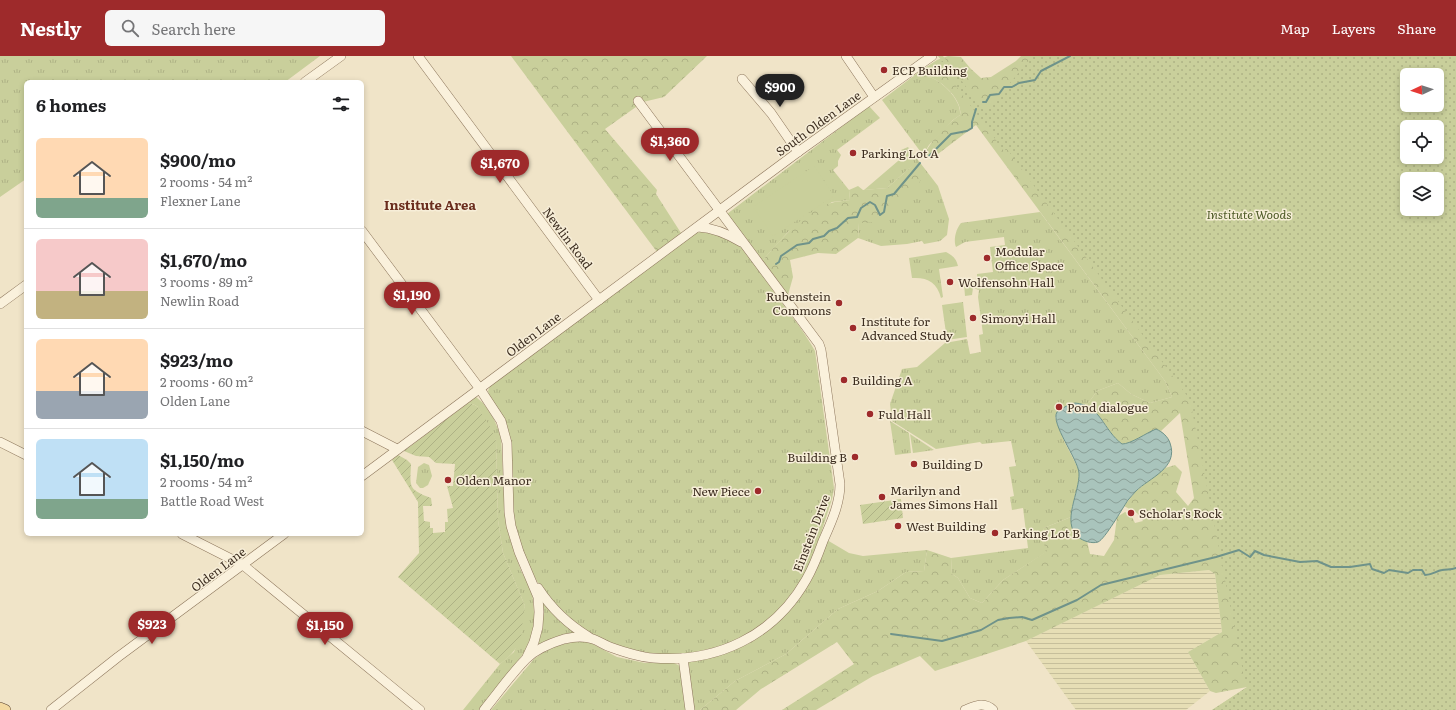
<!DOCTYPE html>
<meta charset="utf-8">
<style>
:root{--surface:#fff;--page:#f6f6f6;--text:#202124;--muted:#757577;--line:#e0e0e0;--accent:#9e2a2b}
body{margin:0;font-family:Literata,serif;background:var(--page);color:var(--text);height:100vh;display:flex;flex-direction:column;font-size:15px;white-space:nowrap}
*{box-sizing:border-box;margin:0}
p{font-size:13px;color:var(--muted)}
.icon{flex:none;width:22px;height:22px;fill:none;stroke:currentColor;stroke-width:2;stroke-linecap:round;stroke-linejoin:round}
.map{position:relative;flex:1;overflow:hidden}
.details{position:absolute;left:24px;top:24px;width:340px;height:456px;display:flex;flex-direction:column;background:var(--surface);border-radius:6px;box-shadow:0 2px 6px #0003}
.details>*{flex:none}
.needle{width:26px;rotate:266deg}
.tools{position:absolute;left:1400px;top:12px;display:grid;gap:8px}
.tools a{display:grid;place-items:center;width:44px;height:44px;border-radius:6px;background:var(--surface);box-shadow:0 2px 6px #0003;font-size:20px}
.price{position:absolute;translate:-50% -34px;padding:0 9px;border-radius:14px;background:var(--accent);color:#fff;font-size:13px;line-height:26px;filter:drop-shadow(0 1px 2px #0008)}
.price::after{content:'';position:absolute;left:50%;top:24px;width:12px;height:9px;margin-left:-6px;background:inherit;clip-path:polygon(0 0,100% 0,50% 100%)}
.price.current{background:#222;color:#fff}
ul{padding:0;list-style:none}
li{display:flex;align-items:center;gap:12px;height:100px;padding:0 12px}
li+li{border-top:1px solid var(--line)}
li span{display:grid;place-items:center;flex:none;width:112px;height:80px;border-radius:6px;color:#555}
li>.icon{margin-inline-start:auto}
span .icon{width:48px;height:48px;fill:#fffc;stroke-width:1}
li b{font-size:17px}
h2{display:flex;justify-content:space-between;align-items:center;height:48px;padding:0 12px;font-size:17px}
header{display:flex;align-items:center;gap:24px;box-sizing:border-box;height:56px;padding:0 20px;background:var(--accent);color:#fff}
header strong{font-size:19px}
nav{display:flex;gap:22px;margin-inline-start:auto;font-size:14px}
.search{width:280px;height:36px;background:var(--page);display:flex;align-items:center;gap:10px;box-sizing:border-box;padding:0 14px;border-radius:6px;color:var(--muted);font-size:15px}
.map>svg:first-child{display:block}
</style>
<header>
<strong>Nestly</strong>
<div class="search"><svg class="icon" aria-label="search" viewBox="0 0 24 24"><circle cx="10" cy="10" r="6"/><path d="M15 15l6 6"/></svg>Search here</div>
<nav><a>Map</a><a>Layers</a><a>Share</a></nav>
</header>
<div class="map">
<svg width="1456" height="654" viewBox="0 0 1456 654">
<defs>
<pattern id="farmland-rules" width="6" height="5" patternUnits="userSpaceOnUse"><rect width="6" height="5" fill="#e6deb5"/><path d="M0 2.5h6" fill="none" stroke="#c6bf9b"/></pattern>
<pattern id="grass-tufts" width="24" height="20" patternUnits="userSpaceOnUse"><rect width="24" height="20" fill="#c9cf9b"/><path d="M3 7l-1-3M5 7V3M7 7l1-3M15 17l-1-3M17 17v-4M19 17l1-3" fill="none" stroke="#aeb285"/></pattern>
<pattern id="forest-crowns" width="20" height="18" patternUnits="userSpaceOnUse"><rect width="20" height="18" fill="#c9cf9b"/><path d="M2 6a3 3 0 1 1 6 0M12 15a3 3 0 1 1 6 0" fill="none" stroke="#aeb285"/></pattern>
<pattern id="park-dots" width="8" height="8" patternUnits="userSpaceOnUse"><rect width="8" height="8" fill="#c9cf9b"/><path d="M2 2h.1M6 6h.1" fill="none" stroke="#aeb285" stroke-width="1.8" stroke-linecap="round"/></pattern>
<pattern id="garden-furrows" width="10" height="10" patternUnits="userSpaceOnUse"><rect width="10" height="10" fill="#c9cf9b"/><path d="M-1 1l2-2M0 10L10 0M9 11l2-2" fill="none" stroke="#aeb285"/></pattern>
<pattern id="water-waves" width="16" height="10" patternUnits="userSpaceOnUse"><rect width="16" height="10" fill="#a9c4bc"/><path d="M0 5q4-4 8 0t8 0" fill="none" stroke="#8ba098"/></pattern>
</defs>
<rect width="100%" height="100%" fill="#f0e4c8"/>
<path fill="url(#farmland-rules)" d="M 1209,514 L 1215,518 L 1222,576 L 1188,596 L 1210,635 L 1186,654 L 1076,654 L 1026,585 L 1160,519 Z"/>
<g fill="url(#grass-tufts)">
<path d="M 0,0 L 320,0 L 285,26 L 26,26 L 26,123 L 0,141 Z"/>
<path d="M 920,15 L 924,21 C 927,21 931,21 934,23 C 945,28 962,46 960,59 L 953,64 L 929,89 L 923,99 L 882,44 Z"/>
<path d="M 869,50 L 880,62 L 837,94 L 841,99 L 838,105 L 838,110 L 833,114 L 849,134 L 850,144 L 832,146 L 788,176 L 762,205 L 727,158 Z"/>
<path d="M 908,91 L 938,130 L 949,163 L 947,179 L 940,185 L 924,188 L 922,185 L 907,188 L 881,190 L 858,182 L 859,167 L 912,110 L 887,132 L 864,134 L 905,99 L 901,94 Z"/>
<path d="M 1040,156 L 1165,325 L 1172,341 L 1150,347 L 1131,338 L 1118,327 L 1097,335 L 1087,349 L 1082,348 L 1055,361 L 1064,385 L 1079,414 L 1079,424 L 1072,451 L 1071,461 L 1044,472 L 1042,484 L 1048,495 L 1003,524 L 982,547 L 970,542 L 958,522 L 952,518 L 951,502 L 1028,492 L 1023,452 L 1012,454 L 1010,441 L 1014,440 L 1009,411 L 1016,410 L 1011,385 L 982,388 L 980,386 L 936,393 L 892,365 L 890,348 L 902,313 L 917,311 L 945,287 L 967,283 L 970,298 L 981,296 L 979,279 L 983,278 L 978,241 L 979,234 L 973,232 L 972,239 L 965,240 L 964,228 L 977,225 L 977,218 L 993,216 L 990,191 L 1005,189 L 1004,181 L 965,186 L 956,191 C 953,184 956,173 961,167 Z"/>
<path d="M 701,176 C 715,177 730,181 741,190 C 750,197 761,217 768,227 C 783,250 802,271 815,295 L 834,432 L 832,443 L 812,505 L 795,536 L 772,562 L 744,581 L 721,590 L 692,597 L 684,599 L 654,598 L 622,592 L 594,579 L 580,570 L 566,559 L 541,532 L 528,510 L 513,464 L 512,417 L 488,335 L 490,330 L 696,177 Z"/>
<path d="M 946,196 C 953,200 956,202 958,210 L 939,213 L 943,241 L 941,242 C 937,226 927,221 912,222 L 909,202 Z"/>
<path d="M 963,246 L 967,281 L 947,284 L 942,249 Z"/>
<path d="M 476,341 L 483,347 L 493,361 L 501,380 L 505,458 L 508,476 L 521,515 L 532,534 L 535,568 L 527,593 L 480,654 L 463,654 L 500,608 L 514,596 L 522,575 L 522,558 L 525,550 L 503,497 L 498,464 L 496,385 L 478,351 L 475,349 L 468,347 Z"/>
<path d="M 890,365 L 909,377 L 911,397 L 895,399 Z"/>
<path d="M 910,378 L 934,394 L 913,397 Z"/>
<path d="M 424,407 L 429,409 L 432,420 L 428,429 L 423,432 L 420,432 L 416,427 L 418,411 Z"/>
<path d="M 827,484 L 849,497 L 863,500 L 927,494 L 924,515 L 906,516 L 878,535 L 838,553 L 786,598 L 735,625 L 700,654 L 694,654 L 688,606 L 715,600 L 748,588 L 767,575 L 785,558 Z"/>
<path d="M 541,546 L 543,546 L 574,576 L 575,578 L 536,590 L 542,574 Z"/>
<path d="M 573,586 L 589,586 L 617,601 L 645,607 L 672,606 L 680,610 L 686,654 L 491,654 L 534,603 L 551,591 Z"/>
</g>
<g fill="url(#forest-crowns)" fill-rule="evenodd">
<path d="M 511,0 L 707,0 L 664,41 L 643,46 L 605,73 L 657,134 L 656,138 L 681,177 L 657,196 Z"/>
<path d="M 948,0 L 961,1 L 970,12 L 981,22 L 991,21 L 1016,5 L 1021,0 L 1456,0 L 1456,654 L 1212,654 L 1247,631 L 1216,637 L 1210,635 L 1188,596 L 1222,576 L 1215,518 L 1209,514 L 1160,519 L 1026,585 L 935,615 L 920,600 L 873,620 L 816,654 L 782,654 L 854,608 L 837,586 L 761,633 L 736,654 L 700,654 L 735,625 L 786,598 L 838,553 L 878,535 L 906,516 L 924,515 L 927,494 L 951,502 L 952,518 L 958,522 L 970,542 L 982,547 L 1003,524 L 1047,495 L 1042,484 L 1044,472 L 1071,461 C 1072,470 1078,483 1087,485 L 1090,498 L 1104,500 L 1114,484 L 1117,461 L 1125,456 L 1131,459 L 1135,467 L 1143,465 L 1137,457 L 1124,450 L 1136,435 L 1165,412 L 1175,409 L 1182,416 L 1176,436 L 1188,450 L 1194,442 L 1180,357 L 1161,375 L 1156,373 C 1146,377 1132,388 1122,388 C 1111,380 1106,367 1097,358 C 1094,354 1090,352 1087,349 L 1097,335 L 1118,327 L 1131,338 L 1150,347 L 1172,341 L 1165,325 L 976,69 L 930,104 L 925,97 C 933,82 947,68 960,59 C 963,46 945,28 934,23 C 931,21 927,21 924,21 L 920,15 L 937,4 ZM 1407,19 L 1437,19 L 1437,49 L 1407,49 ZM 1407,71 L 1437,71 L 1437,101 L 1407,101 ZM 1407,123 L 1437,123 L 1437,153 L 1407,153 Z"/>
<path d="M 912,110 L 922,118 L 918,132 L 876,166 L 859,167 L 858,182 L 836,198 L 818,197 L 790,204 L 793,221 L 788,239 L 762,205 C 780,185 805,154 831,147 C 837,145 844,145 850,144 L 849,134 L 858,130 L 863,134 L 887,132 Z"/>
</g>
<path fill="url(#park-dots)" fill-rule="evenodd" d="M 938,0 L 943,0 L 985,56 L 1033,0 L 1456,0 L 1456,654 L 1212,654 L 1249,630 L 1245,626 L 1190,344 L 1007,93 L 1004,95 L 956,30 L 959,27 ZM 1407,19 L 1437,19 L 1437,49 L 1407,49 ZM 1407,71 L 1437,71 L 1437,101 L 1407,101 ZM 1407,123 L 1437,123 L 1437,153 L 1407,153 Z"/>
<g fill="url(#garden-furrows)">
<path d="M 468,347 L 475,349 L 478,351 L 492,374 L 496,385 L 498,464 L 503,497 L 525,550 C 522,558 523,566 522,575 C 520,590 512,599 500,608 L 398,521 L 419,497 L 418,446 L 392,404 L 398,399 L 407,404 L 411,408 C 410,432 408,433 431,442 L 432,450 L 423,450 L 424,465 L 430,466 L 430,472 L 433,472 L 433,477 L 445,476 L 445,466 L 448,466 L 447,453 L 453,452 L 447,430 L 453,430 L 455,408 L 436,407 L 429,401 L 416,400 L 404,395 Z"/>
<path d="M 901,443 L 903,462 L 863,468 L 860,449 Z"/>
</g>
<path fill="#c9cf9b" d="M 814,110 L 834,140 L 773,180 L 753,151 Z"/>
<path fill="url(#water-waves)" stroke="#6f938a" d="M 1075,347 C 1101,349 1103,374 1122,388 C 1131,388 1146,377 1156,373 C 1163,376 1168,381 1170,387 C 1179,412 1149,422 1136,435 C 1133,438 1131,441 1128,444 C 1122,453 1105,483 1098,486 C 1092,488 1083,485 1078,481 C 1061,466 1080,436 1079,417 C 1078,403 1050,367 1057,356 L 1068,349 Z"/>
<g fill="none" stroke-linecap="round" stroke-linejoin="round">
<g stroke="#6f938a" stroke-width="2">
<path d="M 983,46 L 986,46 L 990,39 L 999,38 L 1004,31 L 1012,31 L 1019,27 L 1035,24 L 1041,15 L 1070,0"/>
<path d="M 929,100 L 951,78 L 967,75 L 972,72 L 972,66 L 976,53"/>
<path d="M 776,208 L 779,206 L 781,200 L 797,189 L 809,187 L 813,183 L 824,180 L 829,175 L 837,172 L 848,162 L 857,161 L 861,152 L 870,146 L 875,149 L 880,159 L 884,156 L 887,140 L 894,138 L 920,107"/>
<path d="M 891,578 L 942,585 L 981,574 L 998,564 L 1009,562 L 1022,561 L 1032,564 L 1077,544 L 1101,529 L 1216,501 L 1239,494 L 1250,501 L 1255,495 L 1264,499 L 1300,506 L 1317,505 L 1331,511 L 1350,511 L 1370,508 L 1372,513 L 1384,517 L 1389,514 L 1408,517 L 1413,514 L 1422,514 L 1425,519 C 1432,519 1436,515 1442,514 C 1447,513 1451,514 1456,512"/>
</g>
<g stroke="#8d765c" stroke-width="10">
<g id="minor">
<path d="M 418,0 L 599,244"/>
<path d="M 846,0 L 874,41"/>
<path d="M 742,23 L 771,57 L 798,96"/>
<path d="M 305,26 L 341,0"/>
<path d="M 698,171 C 714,172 728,178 741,186"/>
<path d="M 362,175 L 480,333 L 501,365 L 507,387 L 509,456 L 511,470 L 519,496 L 538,541 L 539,556 L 538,571 L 534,586 L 527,601"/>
<path d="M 0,248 L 26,229"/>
<path d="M 362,375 L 397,393"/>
<path d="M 0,386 L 26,399"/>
<path d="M 362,420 L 798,96 L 932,0"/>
<path d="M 182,478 L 243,509 L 420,654"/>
<path d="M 538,532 C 551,552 569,569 589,581"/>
<path d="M 683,602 L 690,654"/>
<path d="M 51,654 L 118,601 L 284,478"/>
<path d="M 484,654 C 498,637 511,618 526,603 C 536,593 551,587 564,583 C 573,581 584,580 593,583 C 599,585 604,589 610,591 C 624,596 638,601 653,602 C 717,607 774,580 806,524 C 813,512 818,499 823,485 C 831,467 840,448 840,428 L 821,294 L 819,288 L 638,45"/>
<path d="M 965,654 C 975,650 984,645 993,654"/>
</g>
</g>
<g stroke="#5b4430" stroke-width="12">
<path id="major" d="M 0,652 L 5,654"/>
</g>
<use href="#minor" stroke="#faf1dc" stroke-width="9"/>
<use href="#major" stroke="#f3d9a0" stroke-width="11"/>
</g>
<g fill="#9e2a2b" stroke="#f7eed8" stroke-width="1.5">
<circle cx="884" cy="14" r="4"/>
<circle cx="853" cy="97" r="4"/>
<circle cx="987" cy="202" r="4"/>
<circle cx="950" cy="226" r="4"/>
<circle cx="839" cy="247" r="4"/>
<circle cx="973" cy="262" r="4"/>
<circle cx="853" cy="272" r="4"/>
<circle cx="844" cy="324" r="4"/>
<circle cx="1059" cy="351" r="4"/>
<circle cx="870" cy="358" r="4"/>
<circle cx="855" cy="401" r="4"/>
<circle cx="914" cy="408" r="4"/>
<circle cx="448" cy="424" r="4"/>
<circle cx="758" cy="435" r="4"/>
<circle cx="882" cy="441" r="4"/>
<circle cx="1131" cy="457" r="4"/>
<circle cx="898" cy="470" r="4"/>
<circle cx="995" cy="477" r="4"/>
</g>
<g text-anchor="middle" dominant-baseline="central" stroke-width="3" stroke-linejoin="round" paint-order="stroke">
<g font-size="12" fill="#3d2e20" stroke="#f7eed8" text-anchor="start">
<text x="892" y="14">ECP Building</text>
<text x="861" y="97">Parking Lot A</text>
<text x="995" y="195">Modular<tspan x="995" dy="14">Office Space</tspan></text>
<text x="958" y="226">Wolfensohn Hall</text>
<text x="831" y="240" text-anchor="end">Rubenstein<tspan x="831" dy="14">Commons</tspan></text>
<text x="981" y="262">Simonyi Hall</text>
<text x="861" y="265">Institute for<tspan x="861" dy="14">Advanced Study</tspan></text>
<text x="852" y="324">Building A</text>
<text x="1067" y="351">Pond dialogue</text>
<text x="878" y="358">Fuld Hall</text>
<text x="847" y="401" text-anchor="end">Building B</text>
<text x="922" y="408">Building D</text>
<text x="456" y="424">Olden Manor</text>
<text x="890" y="434">Marilyn and<tspan x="890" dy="14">James Simons Hall</tspan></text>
<text x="750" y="435" text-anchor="end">New Piece</text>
<text x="1139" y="457">Scholar's Rock</text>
<text x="906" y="470">West Building</text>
<text x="1003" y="477">Parking Lot B</text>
</g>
<g font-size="12" fill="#3d2e20" stroke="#f7eed8">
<text transform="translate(818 67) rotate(-36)">South Olden Lane</text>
<text transform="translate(568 182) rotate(53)">Newlin Road</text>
<text transform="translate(533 278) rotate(-37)">Olden Lane</text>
<text transform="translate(811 477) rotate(-69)">Einstein Drive</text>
<text transform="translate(218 513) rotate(-37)">Olden Lane</text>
</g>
<g font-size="12" font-style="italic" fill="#4d5a26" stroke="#f7eed8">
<text x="1249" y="158">Institute Woods</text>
</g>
<g font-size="13" font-weight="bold" fill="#6b2e1e" stroke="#f7eed8">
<text x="430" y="148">Institute Area</text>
</g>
</g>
</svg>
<div class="tools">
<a><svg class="needle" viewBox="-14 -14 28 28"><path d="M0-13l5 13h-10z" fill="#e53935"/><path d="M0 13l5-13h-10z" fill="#757577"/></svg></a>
<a><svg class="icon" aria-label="locate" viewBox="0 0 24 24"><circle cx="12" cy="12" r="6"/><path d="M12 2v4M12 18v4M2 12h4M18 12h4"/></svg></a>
<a><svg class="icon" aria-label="layers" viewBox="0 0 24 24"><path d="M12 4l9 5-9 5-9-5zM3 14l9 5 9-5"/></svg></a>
</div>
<b class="price current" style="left:780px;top:52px">$900</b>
<b class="price" style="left:670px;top:106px">$1,360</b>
<b class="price" style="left:500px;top:128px">$1,670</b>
<b class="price" style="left:412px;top:260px">$1,190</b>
<b class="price" style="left:152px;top:589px">$923</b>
<b class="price" style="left:325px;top:590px">$1,150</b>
<section class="details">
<h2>6 homes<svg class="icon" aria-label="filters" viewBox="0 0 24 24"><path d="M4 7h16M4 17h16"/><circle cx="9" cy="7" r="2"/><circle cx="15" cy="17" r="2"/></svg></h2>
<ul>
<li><span style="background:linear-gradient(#ffd9b3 75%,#7fa58c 0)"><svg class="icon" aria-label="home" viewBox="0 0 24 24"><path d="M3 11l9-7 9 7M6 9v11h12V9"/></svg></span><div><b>$900/mo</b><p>2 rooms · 54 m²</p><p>Flexner Lane</p></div></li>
<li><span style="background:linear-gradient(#f6c9c9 65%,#c2b280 0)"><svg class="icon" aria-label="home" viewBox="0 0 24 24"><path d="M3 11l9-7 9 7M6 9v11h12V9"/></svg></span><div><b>$1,670/mo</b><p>3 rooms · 89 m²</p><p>Newlin Road</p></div></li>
<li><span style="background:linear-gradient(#ffd9b3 65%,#9aa5b1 0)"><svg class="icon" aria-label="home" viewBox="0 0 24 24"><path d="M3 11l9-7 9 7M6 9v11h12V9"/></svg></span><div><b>$923/mo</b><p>2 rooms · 60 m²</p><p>Olden Lane</p></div></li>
<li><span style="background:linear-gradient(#bfe0f5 75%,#7fa58c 0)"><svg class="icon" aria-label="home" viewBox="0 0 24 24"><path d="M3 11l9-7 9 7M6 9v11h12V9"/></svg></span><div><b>$1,150/mo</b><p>2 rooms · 54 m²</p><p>Battle Road West</p></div></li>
</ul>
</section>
</div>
